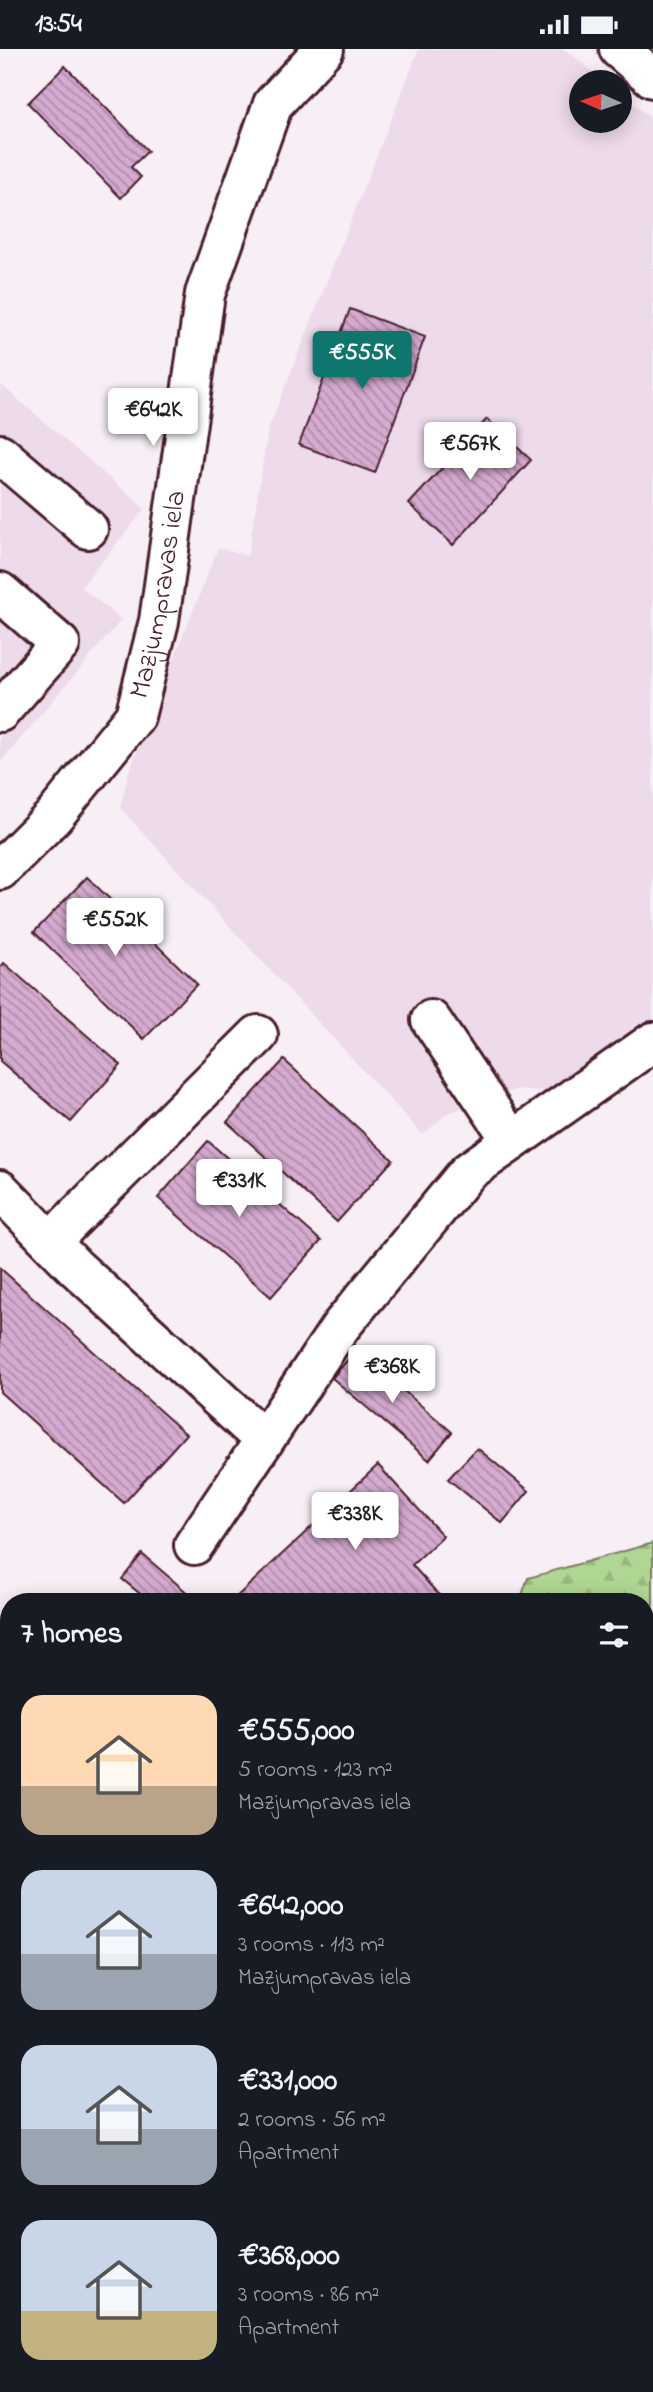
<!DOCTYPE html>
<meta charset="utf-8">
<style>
:root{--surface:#171b24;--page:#20242c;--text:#f1f3f6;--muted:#9ea1a6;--accent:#0f766e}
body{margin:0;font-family:"Indie Flower",sans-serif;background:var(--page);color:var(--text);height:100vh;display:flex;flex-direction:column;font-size:26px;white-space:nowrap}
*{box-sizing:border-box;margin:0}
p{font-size:23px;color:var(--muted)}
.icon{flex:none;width:38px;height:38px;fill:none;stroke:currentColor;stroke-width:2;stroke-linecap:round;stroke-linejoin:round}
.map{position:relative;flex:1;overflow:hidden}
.panel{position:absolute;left:0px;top:1544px;width:654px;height:800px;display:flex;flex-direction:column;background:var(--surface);border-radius:28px 28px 0 0;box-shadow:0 4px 18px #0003}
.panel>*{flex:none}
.needle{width:46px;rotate:273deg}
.tools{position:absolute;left:569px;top:21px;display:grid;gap:14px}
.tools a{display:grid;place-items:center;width:63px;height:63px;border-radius:50%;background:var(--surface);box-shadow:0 4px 18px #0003;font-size:35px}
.price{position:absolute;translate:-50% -60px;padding:0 16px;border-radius:7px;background:#fff;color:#222;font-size:23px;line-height:46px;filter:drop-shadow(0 2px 4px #0008)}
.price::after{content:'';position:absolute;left:50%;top:42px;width:21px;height:16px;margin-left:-10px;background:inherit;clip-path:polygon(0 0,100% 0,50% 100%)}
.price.selected{background:var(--accent);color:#fff}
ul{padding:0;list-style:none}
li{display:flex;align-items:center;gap:21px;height:175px;padding:0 21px}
li span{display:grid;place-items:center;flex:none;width:196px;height:140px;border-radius:21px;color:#555}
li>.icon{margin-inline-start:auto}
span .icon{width:84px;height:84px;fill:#fffc;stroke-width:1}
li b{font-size:30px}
h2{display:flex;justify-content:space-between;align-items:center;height:84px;padding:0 21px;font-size:30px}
.status{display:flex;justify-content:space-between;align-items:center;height:49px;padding:0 35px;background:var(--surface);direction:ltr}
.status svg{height:19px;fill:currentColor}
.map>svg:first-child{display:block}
</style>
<div class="status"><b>13:54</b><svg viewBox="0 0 49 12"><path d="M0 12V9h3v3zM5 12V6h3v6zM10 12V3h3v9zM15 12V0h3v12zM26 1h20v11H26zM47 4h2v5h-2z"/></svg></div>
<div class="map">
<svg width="653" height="2343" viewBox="0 0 653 2343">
<defs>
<pattern id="grass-tufts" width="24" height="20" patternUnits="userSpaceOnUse" patternTransform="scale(1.75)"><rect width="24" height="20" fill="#afd693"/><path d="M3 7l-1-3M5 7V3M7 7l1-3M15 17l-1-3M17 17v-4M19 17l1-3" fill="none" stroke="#98b77f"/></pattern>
<pattern id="forest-firs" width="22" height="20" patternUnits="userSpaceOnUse" patternTransform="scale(1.75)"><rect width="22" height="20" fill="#afd693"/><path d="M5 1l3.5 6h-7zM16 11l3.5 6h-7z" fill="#98b77f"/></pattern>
<pattern id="building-back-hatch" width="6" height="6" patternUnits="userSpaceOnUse" patternTransform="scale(1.75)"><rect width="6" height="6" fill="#d5abd0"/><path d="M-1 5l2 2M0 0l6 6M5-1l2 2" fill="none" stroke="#af8ba9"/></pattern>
</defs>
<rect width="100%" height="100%" fill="#f7eef6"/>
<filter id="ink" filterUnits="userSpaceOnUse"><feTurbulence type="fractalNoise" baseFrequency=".0143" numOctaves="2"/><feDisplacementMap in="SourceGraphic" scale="14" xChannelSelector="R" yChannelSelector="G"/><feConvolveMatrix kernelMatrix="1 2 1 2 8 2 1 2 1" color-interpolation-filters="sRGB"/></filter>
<g filter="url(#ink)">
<g fill="#eddaeb">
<path d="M 419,0 L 564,0 L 606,33 L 581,33 L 581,72 L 620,72 L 620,44 L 653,71 L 653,978 L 562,1044 L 518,1040 L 447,1064 L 423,1086 L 120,759 L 129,723 L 218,499 L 248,507 L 268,381 Z"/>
<path d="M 0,335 L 145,460 L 81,538 L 121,571 L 0,714 Z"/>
</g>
<path fill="url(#grass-tufts)" stroke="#7c7a5f" stroke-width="2" d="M 653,1977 L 653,2343 L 270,2343 L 273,2334 L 646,2334 L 646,1991 Z"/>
<g fill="url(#forest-firs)" stroke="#7c7a5f" stroke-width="2">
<path d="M 653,1494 L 653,1977 L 646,1991 L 646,1552 L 520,1552 L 528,1529 Z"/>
<path d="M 9,1801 L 9,2024 L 0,2018 L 0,1811 Z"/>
<path d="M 9,2275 L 9,2334 L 273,2335 L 270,2343 L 0,2343 L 0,2286 Z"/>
</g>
<g fill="url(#building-back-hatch)" stroke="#4a1f2b" stroke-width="2">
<path d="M 65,17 L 148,102 L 131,118 L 141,128 L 121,149 L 28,54 Z"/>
<path d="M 350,260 L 425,288 L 375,424 L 299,396 Z"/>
<path d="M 487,370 L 531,411 L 453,496 L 409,455 Z"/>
<path d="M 87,828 L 197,935 L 144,990 L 34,883 Z"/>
<path d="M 4,914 L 121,1016 L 71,1073 L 0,1012 L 0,919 Z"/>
<path d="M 284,1011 L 393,1111 L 337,1173 L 227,1073 Z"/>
<path d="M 208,1092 L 321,1192 L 271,1248 L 158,1149 Z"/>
<path d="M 0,1219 L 186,1385 L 124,1454 L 0,1343 Z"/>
<path d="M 356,1301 L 452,1383 L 429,1411 L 332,1329 Z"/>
<path d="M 477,1399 L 529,1442 L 502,1474 L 448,1430 Z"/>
<path d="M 378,1416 L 443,1487 L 412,1516 L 439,1546 L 433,1552 L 232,1552 Z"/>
<path d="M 142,1505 L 197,1552 L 149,1552 L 122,1530 Z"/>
</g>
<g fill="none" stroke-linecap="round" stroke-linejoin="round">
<g stroke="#4a1f2b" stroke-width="44">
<g id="minor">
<path d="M 619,0 L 653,29"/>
<path d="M 0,405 L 88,480"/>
<path d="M 0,543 L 60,595 L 0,663"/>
<path id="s1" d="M 0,821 L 54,767 L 135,667 L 159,572 L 205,245 L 273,55 L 324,0"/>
<path d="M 431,971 L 512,1092"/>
<path d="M 0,1141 L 76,1219 L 263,1390"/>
<path d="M 51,1192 L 258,986"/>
<path d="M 194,1496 L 341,1277 L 468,1123 L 653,993"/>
<path d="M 0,1694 L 9,1683"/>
<path d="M 0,2065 L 9,2077"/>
<path d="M 0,2220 L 9,2213"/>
</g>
</g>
<use href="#minor" stroke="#fff" stroke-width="38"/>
</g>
</g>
<g text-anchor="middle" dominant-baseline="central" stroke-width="6" stroke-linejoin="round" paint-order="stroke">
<g font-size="28" fill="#4a1f2b" stroke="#fff">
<text stroke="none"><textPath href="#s1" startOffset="329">Mazjumpravas iela</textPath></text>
</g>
</g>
</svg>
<div class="tools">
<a><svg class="needle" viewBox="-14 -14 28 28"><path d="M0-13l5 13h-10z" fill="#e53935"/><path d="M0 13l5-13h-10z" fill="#9ea1a6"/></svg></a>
</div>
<b class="price selected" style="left:362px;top:342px">€555K</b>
<b class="price" style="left:153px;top:399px">€642K</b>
<b class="price" style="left:470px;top:433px">€567K</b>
<b class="price" style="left:115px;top:909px">€552K</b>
<b class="price" style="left:239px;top:1170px">€331K</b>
<b class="price" style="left:392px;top:1356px">€368K</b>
<b class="price" style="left:355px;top:1503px">€338K</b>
<section class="panel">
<h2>7 homes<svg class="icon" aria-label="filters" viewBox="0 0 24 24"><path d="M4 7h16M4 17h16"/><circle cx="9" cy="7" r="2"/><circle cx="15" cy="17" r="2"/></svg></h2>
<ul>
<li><span style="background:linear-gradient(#ffd9b3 65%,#b9a48a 0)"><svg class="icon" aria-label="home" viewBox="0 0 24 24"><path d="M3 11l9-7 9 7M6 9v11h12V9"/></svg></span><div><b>€555,000</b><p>5 rooms · 123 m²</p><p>Mazjumpravas iela</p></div></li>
<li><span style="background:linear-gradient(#c9d6e8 60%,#9aa5b1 0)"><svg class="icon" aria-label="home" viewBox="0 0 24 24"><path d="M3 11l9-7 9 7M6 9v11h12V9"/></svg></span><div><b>€642,000</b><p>3 rooms · 113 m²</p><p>Mazjumpravas iela</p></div></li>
<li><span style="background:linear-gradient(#c9d6e8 60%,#9aa5b1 0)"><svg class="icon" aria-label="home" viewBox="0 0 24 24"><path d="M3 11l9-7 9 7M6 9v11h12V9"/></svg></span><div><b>€331,000</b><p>2 rooms · 56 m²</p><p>Apartment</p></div></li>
<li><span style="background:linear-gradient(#c9d6e8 65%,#c2b280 0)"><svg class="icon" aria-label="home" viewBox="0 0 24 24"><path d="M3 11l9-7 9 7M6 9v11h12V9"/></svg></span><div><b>€368,000</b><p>3 rooms · 86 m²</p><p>Apartment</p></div></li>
</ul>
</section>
</div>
